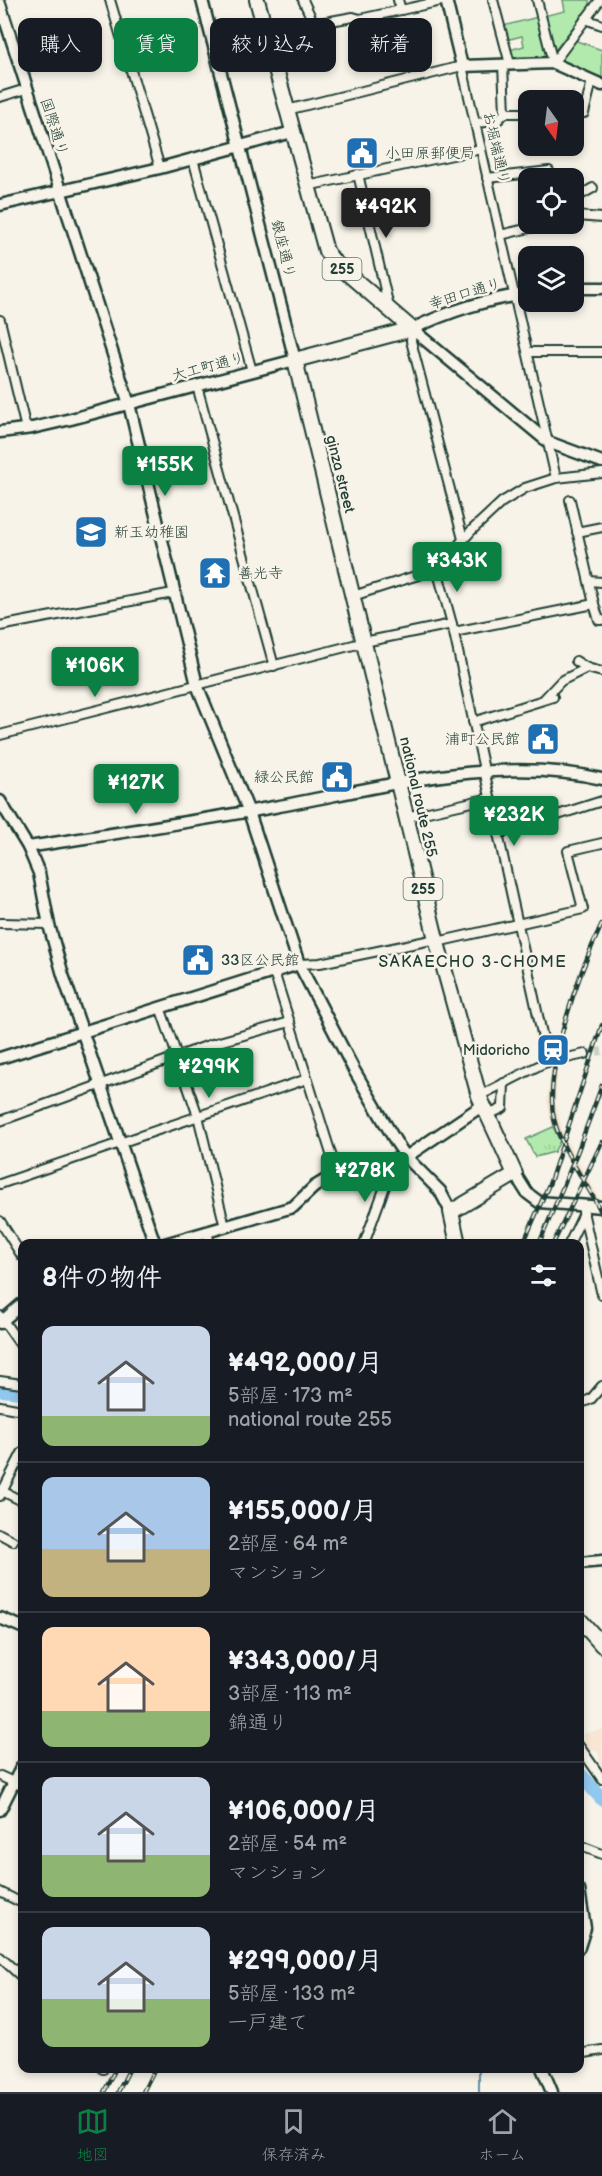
<!DOCTYPE html>
<html lang="ja">
<meta charset="utf-8">
<style>
:root{--surface:#171b24;--page:#242831;--text:#f1f3f6;--muted:#9ea1a6;--line:#363941;--accent:#0b8043}
body{margin:0;font-family:"Balsamiq Sans","Klee One",sans-serif;background:var(--page);color:var(--text);height:100vh;display:flex;flex-direction:column;font-size:22px;white-space:nowrap}
*{box-sizing:border-box;margin:0}
p{font-size:20px;color:var(--muted)}
.icon{flex:none;width:33px;height:33px;fill:none;stroke:currentColor;stroke-width:2;stroke-linecap:round;stroke-linejoin:round}
.map{position:relative;flex:1;overflow:hidden}
.drawer{position:absolute;left:18px;top:1239px;width:566px;height:834px;display:flex;flex-direction:column;background:var(--surface);border-radius:12px;box-shadow:0 3px 9px #0003}
.drawer>*{flex:none}
.guide{position:absolute;left:18px;top:18px;width:567px;height:54px;display:flex;gap:12px}
.needle{width:39px;rotate:166deg}
.controls{position:absolute;left:518px;top:90px;display:grid;gap:12px}
.controls a{display:grid;place-items:center;width:66px;height:66px;border-radius:12px;background:var(--surface);box-shadow:0 3px 9px #0003;font-size:30px}
.price{position:absolute;translate:-50% -51px;padding:0 14px;border-radius:6px;background:var(--accent);color:#fff;font-size:20px;line-height:39px;filter:drop-shadow(0 2px 3px #0008)}
.price::after{content:'';position:absolute;left:50%;top:36px;width:18px;height:14px;margin-left:-9px;background:inherit;clip-path:polygon(0 0,100% 0,50% 100%)}
.price.current{background:#222;color:#fff}
ul{padding:0;list-style:none}
li{display:flex;align-items:center;gap:18px;height:150px;padding:0 24px}
li+li{border-top:2px solid var(--line)}
li span{display:grid;place-items:center;flex:none;width:168px;height:120px;border-radius:12px;color:#555}
li>.icon{margin-inline-start:auto}
span .icon{width:72px;height:72px;fill:#fffc;stroke-width:1}
li b{font-size:26px}
h2{display:flex;justify-content:space-between;align-items:center;height:72px;padding:0 24px;font-size:26px}
.tag{padding:0 21px;border-radius:12px;background:var(--surface);box-shadow:0 3px 9px #0003;font-size:21px;line-height:54px}
.tag.current{background:var(--accent);color:#fff}
.menu{display:flex;justify-content:space-around;align-items:center;height:84px;border-top:2px solid var(--line);background:var(--surface);font-size:16px;color:var(--muted)}
.menu a{display:grid;justify-items:center;gap:3px}
.menu .current{color:var(--accent)}
.map>svg:first-child{display:block}
</style>
<div class="map">
<svg width="602" height="2092" viewBox="0 0 602 2092">
<defs>
<pattern id="grass-tufts" width="24" height="20" patternUnits="userSpaceOnUse" patternTransform="scale(1.5)"><rect width="24" height="20" fill="#b2eaae"/><path d="M3 7l-1-3M5 7V3M7 7l1-3M15 17l-1-3M17 17v-4M19 17l1-3" fill="none" stroke="#99ca96"/></pattern>
</defs>
<rect width="100%" height="100%" fill="#f7f3e8"/>
<filter id="ink" filterUnits="userSpaceOnUse"><feTurbulence type="fractalNoise" baseFrequency=".0167" numOctaves="2"/><feDisplacementMap in="SourceGraphic" scale="12" xChannelSelector="R" yChannelSelector="G"/><feConvolveMatrix kernelMatrix="1 2 1 2 8 2 1 2 1" color-interpolation-filters="sRGB"/></filter>
<g filter="url(#ink)">
<g fill="#f6e6d3">
<path d="M 551,1066 L 558,1068 L 555,1101 L 563,1134 L 602,1203 L 593,1203 L 552,1128 L 547,1100 Z"/>
<path d="M 602,1729 L 602,1766 L 601,1766 L 598,1750 L 588,1752 L 583,1734 Z"/>
</g>
<path fill="url(#grass-tufts)" stroke="#689471" stroke-width="1.5" d="M 553,1127 L 560,1141 L 554,1152 L 535,1157 L 526,1139 Z"/>
<g fill="#b2eaae" stroke="#689471" stroke-width="1.5">
<path d="M 563,0 L 589,0 L 590,5 L 553,53 L 543,16 L 565,11 Z"/>
<path d="M 538,17 L 548,56 L 510,58 L 509,50 L 524,46 L 522,36 L 506,40 L 503,26 Z"/>
<path d="M 574,40 L 602,50 L 602,78 L 559,60 Z"/>
<path d="M 204,1050 L 209,1066 L 186,1074 L 180,1059 Z"/>
</g>
<g fill="none" stroke-linecap="round" stroke-linejoin="round">
<path stroke="#6390a4" stroke-width="2" d="M 479,2092 L 479,2068"/>
<g stroke="#91c8ef" stroke-width="14">
<path d="M 0,1390 L 22,1392"/>
<path d="M 579,1773 L 602,1799"/>
</g>
<path stroke="#cccfc4" stroke-width="8" stroke-dasharray="8 4" stroke-linecap="butt" d="M 585,1054 L 602,1051"/>
<g stroke="#1f3d34" stroke-width="12">
<g id="street">
<path d="M 110,0 L 160,168"/>
<path d="M 303,0 L 314,24"/>
<path d="M 493,0 L 510,64"/>
<path d="M 537,0 L 553,63"/>
<path d="M 401,10 L 446,0"/>
<path d="M 585,19 L 602,25"/>
<path d="M 268,39 L 307,29 L 314,24 L 353,17 L 360,19 L 401,10 L 398,0"/>
<path d="M 553,63 L 600,0"/>
<path d="M 503,64 L 505,113 L 528,113"/>
<path d="M 0,97 L 26,89"/>
<path d="M 287,110 L 462,66 L 556,478"/>
<path d="M 573,113 L 584,113 L 592,81"/>
<path d="M 475,123 L 497,121 L 505,113"/>
<path d="M 193,159 L 252,371"/>
<path d="M 358,174 L 389,307"/>
<path d="M 487,178 L 549,171"/>
<path d="M 307,186 L 481,149"/>
<path d="M 577,216 L 602,218"/>
<path d="M 573,217 L 577,216 L 575,198 L 593,188"/>
<path d="M 500,235 L 547,224"/>
<path d="M 0,320 L 26,429"/>
<path d="M 412,329 L 411,341 L 463,539"/>
<path d="M 528,352 L 602,352"/>
<path d="M 197,386 L 274,666"/>
<path d="M 570,500 L 594,604 L 599,620 L 602,620"/>
<path d="M 577,532 L 602,527"/>
<path d="M 437,569 L 452,624"/>
<path d="M 589,581 L 602,582"/>
<path d="M 353,596 L 437,569 L 472,530 L 502,502 L 525,488 L 556,478 L 602,473"/>
<path d="M 0,626 L 173,593"/>
<path d="M 454,632 L 594,604"/>
<path d="M 576,661 L 587,668 L 602,672"/>
<path d="M 545,698 L 561,681 L 587,668"/>
<path d="M 473,722 L 553,697"/>
<path d="M 0,735 L 369,641 L 452,624 L 546,1052 L 544,1063"/>
<path d="M 406,817 L 490,798"/>
<path d="M 498,834 L 602,801"/>
<path d="M 0,923 L 49,924"/>
<path d="M 437,942 L 583,909 L 568,851 L 602,843"/>
<path d="M 299,964 L 320,963 L 436,939"/>
<path d="M 274,972 L 337,1173"/>
<path d="M 160,1007 L 198,1116 L 225,1227"/>
<path d="M 479,1096 L 544,1063 L 585,1054"/>
<path d="M 488,1115 L 503,1108 L 504,1083"/>
<path d="M 0,1121 L 212,1044 L 290,1022"/>
<path d="M 0,1184 L 307,1079"/>
<path d="M 582,1207 L 602,1295"/>
<path d="M 0,1221 L 22,1256"/>
<path d="M 207,1231 L 210,1244"/>
<path d="M 364,1244 L 387,1181 L 382,1162"/>
<path d="M 569,1244 L 584,1213"/>
<path d="M 0,1316 L 22,1347"/>
<path d="M 0,1381 L 22,1384"/>
<path d="M 579,1404 L 591,1399 L 602,1386"/>
<path d="M 0,1406 L 22,1410"/>
<path d="M 0,1490 L 22,1501"/>
<path d="M 0,1496 L 22,1453"/>
<path d="M 0,1534 L 13,1541"/>
<path d="M 579,1746 L 602,1779"/>
<path d="M 0,1776 L 22,1786"/>
<path d="M 579,1845 L 602,1854"/>
<path d="M 0,1892 L 22,1903"/>
<path d="M 0,1957 L 22,1977"/>
<path d="M 579,2054 L 602,2050"/>
<path d="M 103,2068 L 103,2069"/>
</g>
</g>
<g stroke="#1f3d34" stroke-width="15">
<g id="secondary">
<path d="M 446,0 L 462,66 L 553,63 L 602,85"/>
<path d="M 0,4 L 129,404 L 197,685 L 249,812 L 299,964 L 354,1070 L 396,1142 L 406,1157 L 440,1191 L 451,1212"/>
<path d="M 0,205 L 160,168 L 292,132"/>
<path d="M 573,288 L 602,288"/>
<path d="M 412,329 L 548,442 L 602,462"/>
<path d="M 412,329 C 447,312 490,298 528,294"/>
<path d="M 0,432 L 32,428 L 71,419 L 295,360 L 202,0"/>
<path d="M 0,801 L 28,847 L 39,873 L 49,925 L 63,975 L 155,1244"/>
<path d="M 28,847 C 110,834 192,822 274,807 C 380,788 495,754 602,779"/>
<path d="M 0,1058 L 299,964"/>
<path d="M 515,1174 L 527,1193 L 539,1202 L 602,1207"/>
<path d="M 165,1244 L 293,1207 L 314,1187 L 337,1173 L 406,1157 L 483,1105"/>
<path d="M 0,1323 L 22,1304"/>
<path d="M 579,1563 L 602,1561"/>
<path d="M 0,1618 L 22,1627"/>
<path d="M 0,1810 L 22,1766"/>
<path d="M 579,1890 L 585,1928 L 579,1947"/>
<path d="M 542,2068 L 552,2092"/>
</g>
</g>
<g stroke="#1f3d34" stroke-width="18">
<g id="highway">
<path d="M 257,0 L 326,251 L 333,261 L 412,329"/>
<path d="M 412,329 L 295,360 L 436,939 L 479,1096 L 515,1174 L 451,1212 L 458,1244"/>
<path d="M 579,1619 L 602,1645"/>
</g>
</g>
<use href="#street" stroke="#f7f3e8" stroke-width="8"/>
<use href="#secondary" stroke="#f7f3e8" stroke-width="10"/>
<use href="#highway" stroke="#f7f3e8" stroke-width="14"/>
<g stroke="#1f3d34" stroke-width="4.5">
<g id="rail">
<path d="M 602,924 C 580,970 543,1069 554,1119 C 562,1153 587,1182 602,1214"/>
<path d="M 523,1244 L 550,1182 L 602,1025"/>
<path d="M 539,1244 L 577,1153 L 602,1085"/>
<path d="M 553,1244 L 602,1142"/>
<path d="M 104,2092 L 116,2068"/>
<path d="M 118,2092 L 130,2068"/>
<path d="M 143,2092 L 155,2068"/>
</g>
</g>
<use href="#rail" stroke="#f7f3e8" stroke-width="2" stroke-dasharray="7" stroke-linecap="butt"/>
</g>
</g>
<defs>
<g id="civic-square" transform="scale(1.725)"><rect x="-9" y="-9" width="18" height="18" rx="4" fill="#1f6fb2" stroke="#f7f3e8"/><path d="M-.6-6.5H3V-4.5H.6V-3L4-1V1h2V6H-6V1h2V-1L-.6-3ZM-1.2 2.5V6h2.4V2.5Z" fill="#fff"/></g>
<g id="school-square" transform="scale(1.725)"><rect x="-9" y="-9" width="18" height="18" rx="4" fill="#1f6fb2" stroke="#f7f3e8"/><path d="M0-5L7-2L0 1L-7-2ZM-4 1L0 2.5L4 1V4Q0 6-4 4Z" fill="#fff"/></g>
<g id="temple-square" transform="scale(1.725)"><rect x="-9" y="-9" width="18" height="18" rx="4" fill="#1f6fb2" stroke="#f7f3e8"/><path d="M0-6L5-2H3V0L6.5 2.5H4V6H1.5V3h-3V6H-4V2.5H-6.5L-3 0V-2H-5Z" fill="#fff"/></g>
<g id="station-square" transform="scale(1.725)"><rect x="-9" y="-9" width="18" height="18" rx="4" fill="#1f6fb2" stroke="#f7f3e8"/><path d="M-3-6H3Q5-6 5-4V2Q5 4 3 4L4.5 6H3L1.5 4h-3L-3 6H-4.5L-3 4Q-5 4-5 2V-4Q-5-6-3-6ZM-3.5-4v3h7v-3ZM-3.5 1v1.5H-2V1ZM2 1v1.5H3.5V1Z" fill="#fff"/></g>
</defs>
<g fill-rule="evenodd">
<use href="#civic-square" x="362" y="153"/>
<use href="#school-square" x="91" y="532"/>
<use href="#temple-square" x="215" y="573"/>
<use href="#civic-square" x="543" y="739"/>
<use href="#civic-square" x="337" y="777"/>
<use href="#civic-square" x="198" y="960"/>
<use href="#station-square" x="553" y="1050"/>
</g>
<g text-anchor="middle" dominant-baseline="central" stroke-width="5" stroke-linejoin="round" paint-order="stroke">
<g fill="#f7f3e8" stroke="#60746a" stroke-width="1.5">
<rect x="322.5" y="258" width="39" height="22" rx="4.5"/>
<rect x="403.5" y="878" width="39" height="22" rx="4.5"/>
</g>
<g font-size="14" font-weight="bold" fill="#1f3d34">
<text x="342" y="269">255</text>
<text x="423" y="889">255</text>
</g>
<g font-size="15" fill="#1f3d34" stroke="#f7f3e8">
<text transform="translate(54 127) rotate(72)">国際通り</text>
<text transform="translate(496 148) rotate(77)">お堀端通り</text>
<text transform="translate(283 249) rotate(76)">銀座通り</text>
<text transform="translate(465 294) rotate(-17)">幸田口通り</text>
<text transform="translate(208 367) rotate(-15)">大工町通り</text>
<text transform="translate(340 474) rotate(76)">ginza street</text>
<text transform="translate(418 797) rotate(77)">national route 255</text>
</g>
<g font-size="15" fill="#1f3d34" stroke="#f7f3e8" text-anchor="start">
<text x="385" y="153">小田原郵便局</text>
<text x="114" y="532">新玉幼稚園</text>
<text x="238" y="573">善光寺</text>
<text x="520" y="739" text-anchor="end">浦町公民館</text>
<text x="314" y="777" text-anchor="end">緑公民館</text>
<text x="221" y="960">33区公民館</text>
<text x="530" y="1050" text-anchor="end">Midoricho</text>
</g>
<g font-size="16" letter-spacing="1.5" fill="#1f3d34" stroke="#f7f3e8">
<text x="473" y="962">SAKAECHO 3-CHOME</text>
</g>
</g>
</svg>
<div class="controls">
<a><svg class="needle" viewBox="-14 -14 28 28"><path d="M0-13l5 13h-10z" fill="#e53935"/><path d="M0 13l5-13h-10z" fill="#9ea1a6"/></svg></a>
<a><svg class="icon" aria-label="locate" viewBox="0 0 24 24"><circle cx="12" cy="12" r="6"/><path d="M12 2v4M12 18v4M2 12h4M18 12h4"/></svg></a>
<a><svg class="icon" aria-label="layers" viewBox="0 0 24 24"><path d="M12 4l9 5-9 5-9-5zM3 14l9 5 9-5"/></svg></a>
</div>
<b class="price current" style="left:386px;top:239px">¥492K</b>
<b class="price" style="left:165px;top:497px">¥155K</b>
<b class="price" style="left:457px;top:593px">¥343K</b>
<b class="price" style="left:95px;top:698px">¥106K</b>
<b class="price" style="left:136px;top:815px">¥127K</b>
<b class="price" style="left:514px;top:847px">¥232K</b>
<b class="price" style="left:209px;top:1099px">¥299K</b>
<b class="price" style="left:365px;top:1203px">¥278K</b>
<div class="guide">
<a class="tag">購入</a>
<a class="tag current">賃貸</a>
<a class="tag">絞り込み</a>
<a class="tag">新着</a>
</div>
<section class="drawer">
<h2>8件の物件<svg class="icon" aria-label="filters" viewBox="0 0 24 24"><path d="M4 7h16M4 17h16"/><circle cx="9" cy="7" r="2"/><circle cx="15" cy="17" r="2"/></svg></h2>
<ul>
<li><span style="background:linear-gradient(#c9d6e8 75%,#8fb573 0)"><svg class="icon" aria-label="home" viewBox="0 0 24 24"><path d="M3 11l9-7 9 7M6 9v11h12V9"/></svg></span><div><b>¥492,000/月</b><p>5部屋 · 173 m²</p><p>national route 255</p></div></li>
<li><span style="background:linear-gradient(#a9c7e8 60%,#c2b280 0)"><svg class="icon" aria-label="home" viewBox="0 0 24 24"><path d="M3 11l9-7 9 7M6 9v11h12V9"/></svg></span><div><b>¥155,000/月</b><p>2部屋 · 64 m²</p><p>マンション</p></div></li>
<li><span style="background:linear-gradient(#ffd9b3 70%,#8fb573 0)"><svg class="icon" aria-label="home" viewBox="0 0 24 24"><path d="M3 11l9-7 9 7M6 9v11h12V9"/></svg></span><div><b>¥343,000/月</b><p>3部屋 · 113 m²</p><p>錦通り</p></div></li>
<li><span style="background:linear-gradient(#c9d6e8 65%,#8fb573 0)"><svg class="icon" aria-label="home" viewBox="0 0 24 24"><path d="M3 11l9-7 9 7M6 9v11h12V9"/></svg></span><div><b>¥106,000/月</b><p>2部屋 · 54 m²</p><p>マンション</p></div></li>
<li><span style="background:linear-gradient(#c9d6e8 60%,#8fb573 0)"><svg class="icon" aria-label="home" viewBox="0 0 24 24"><path d="M3 11l9-7 9 7M6 9v11h12V9"/></svg></span><div><b>¥299,000/月</b><p>5部屋 · 133 m²</p><p>一戸建て</p></div></li>
</ul>
</section>
</div>
<nav class="menu">
<a class="current"><svg class="icon" aria-label="map" viewBox="0 0 24 24"><path d="M3 6l6-2 6 2 6-2v14l-6 2-6-2-6 2zM9 4v14M15 6v14"/></svg>地図</a>
<a><svg class="icon" aria-label="saved" viewBox="0 0 24 24"><path d="M7 4h10v16l-5-4-5 4z"/></svg>保存済み</a>
<a><svg class="icon" aria-label="home" viewBox="0 0 24 24"><path d="M3 11l9-7 9 7M6 9v11h12V9"/></svg>ホーム</a>
</nav>
